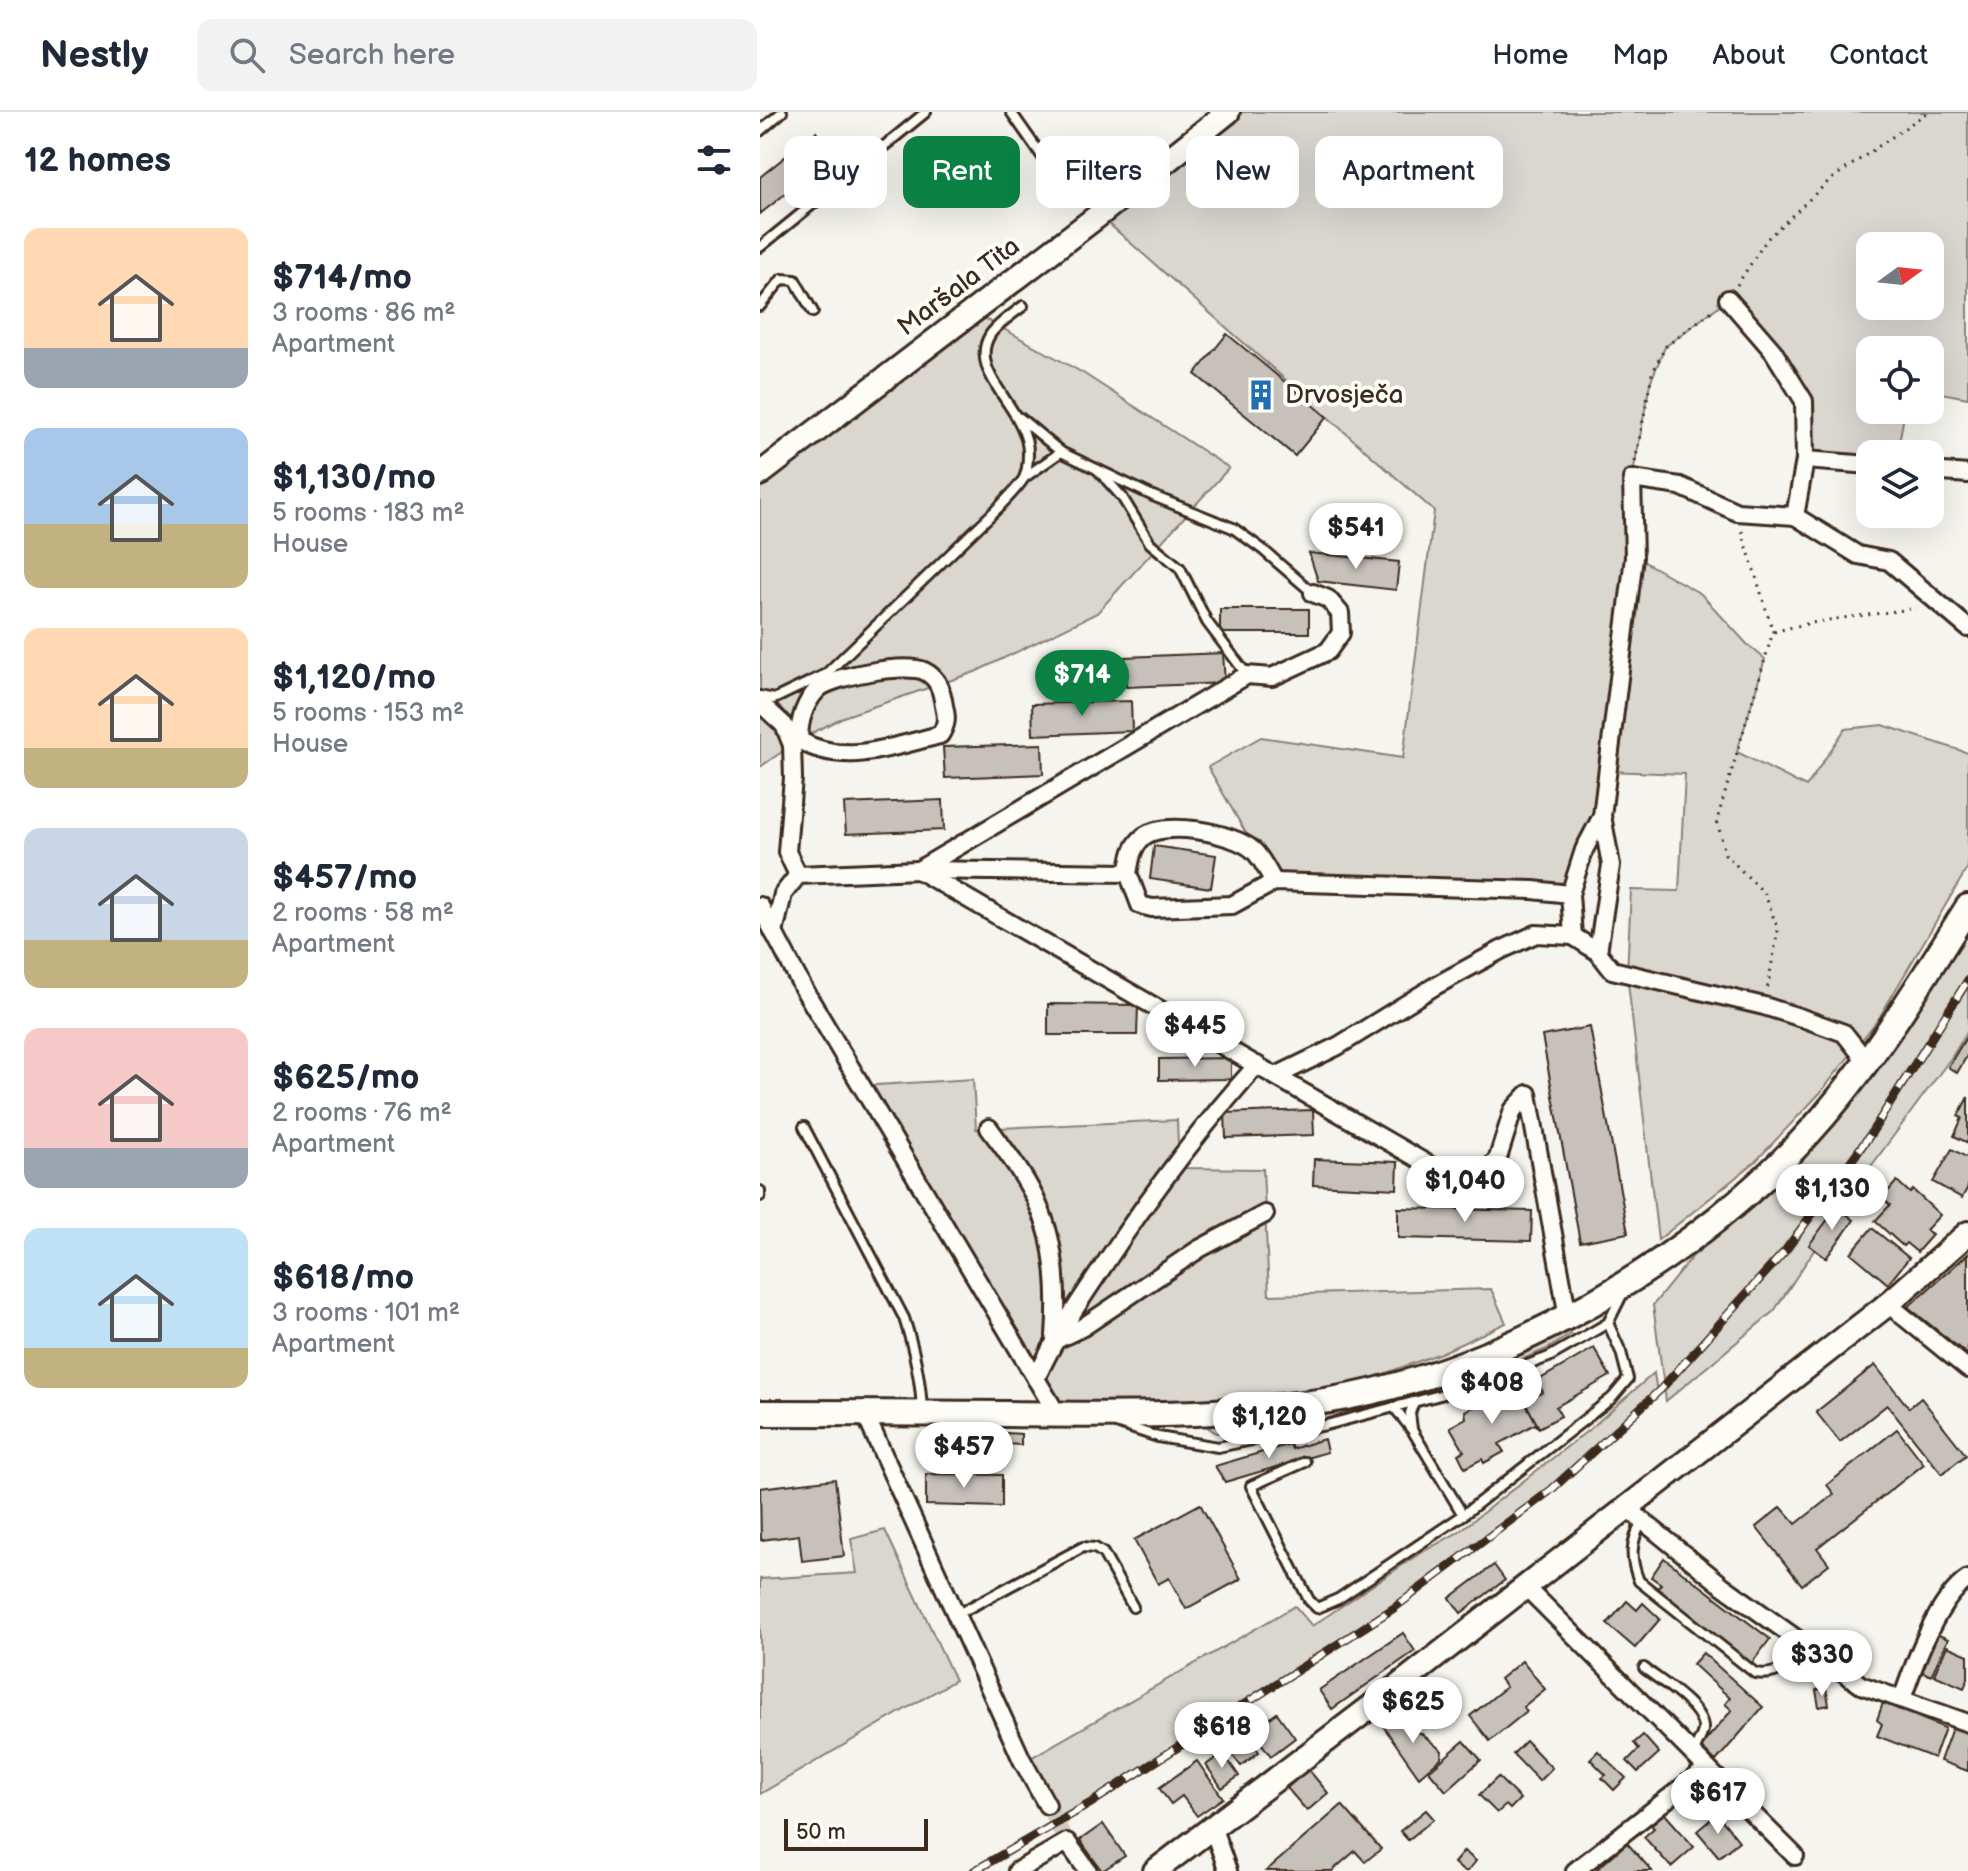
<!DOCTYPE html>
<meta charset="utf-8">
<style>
:root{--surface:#fff;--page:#f2f2f3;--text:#1f2937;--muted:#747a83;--line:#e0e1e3;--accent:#0b8043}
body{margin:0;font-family:"Balsamiq Sans",sans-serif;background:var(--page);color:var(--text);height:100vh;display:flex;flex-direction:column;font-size:30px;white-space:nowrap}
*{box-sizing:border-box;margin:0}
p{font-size:26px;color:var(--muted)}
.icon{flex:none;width:44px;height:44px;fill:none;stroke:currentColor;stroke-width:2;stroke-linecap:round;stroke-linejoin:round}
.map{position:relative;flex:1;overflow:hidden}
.panel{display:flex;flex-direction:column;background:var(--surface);width:760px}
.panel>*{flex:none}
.banner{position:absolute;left:24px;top:24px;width:760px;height:72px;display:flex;gap:16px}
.needle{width:52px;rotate:75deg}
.buttons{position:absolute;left:1096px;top:120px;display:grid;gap:16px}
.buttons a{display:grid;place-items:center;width:88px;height:88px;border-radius:16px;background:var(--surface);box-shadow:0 8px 32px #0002;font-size:40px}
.scale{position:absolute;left:24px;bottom:20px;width:144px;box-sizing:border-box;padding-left:8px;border:4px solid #3b2a1e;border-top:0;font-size:22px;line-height:28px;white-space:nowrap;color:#3b2a1e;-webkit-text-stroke:6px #fdfcf7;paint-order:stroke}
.price{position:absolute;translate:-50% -68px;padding:0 18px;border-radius:28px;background:#fff;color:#222;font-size:26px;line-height:52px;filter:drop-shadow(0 2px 4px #0008)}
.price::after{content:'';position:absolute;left:50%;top:48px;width:24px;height:18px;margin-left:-12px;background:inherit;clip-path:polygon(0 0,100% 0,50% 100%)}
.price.active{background:var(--accent);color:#fff}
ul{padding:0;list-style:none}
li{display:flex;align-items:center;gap:24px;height:200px;padding:0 24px}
li span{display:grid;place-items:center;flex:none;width:224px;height:160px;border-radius:16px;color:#555}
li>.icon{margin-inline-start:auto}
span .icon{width:96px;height:96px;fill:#fffc;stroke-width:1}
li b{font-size:34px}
h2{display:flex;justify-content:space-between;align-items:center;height:96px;padding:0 24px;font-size:34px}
.chip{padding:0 28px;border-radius:16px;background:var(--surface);box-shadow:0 8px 32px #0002;font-size:28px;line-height:72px}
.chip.active{background:var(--accent);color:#fff}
header{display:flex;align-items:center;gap:48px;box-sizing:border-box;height:112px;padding:0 40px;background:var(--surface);border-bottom:2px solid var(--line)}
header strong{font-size:38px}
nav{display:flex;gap:44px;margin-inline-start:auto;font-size:28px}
.search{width:560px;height:72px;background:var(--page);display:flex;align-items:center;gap:20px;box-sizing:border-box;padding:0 28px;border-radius:16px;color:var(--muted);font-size:30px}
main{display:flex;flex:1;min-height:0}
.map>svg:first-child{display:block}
</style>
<header>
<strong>Nestly</strong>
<div class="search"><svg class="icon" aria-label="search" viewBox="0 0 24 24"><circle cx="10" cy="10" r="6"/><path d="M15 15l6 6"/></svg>Search here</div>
<nav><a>Home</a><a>Map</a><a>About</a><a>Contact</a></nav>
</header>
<main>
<section class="panel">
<h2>12 homes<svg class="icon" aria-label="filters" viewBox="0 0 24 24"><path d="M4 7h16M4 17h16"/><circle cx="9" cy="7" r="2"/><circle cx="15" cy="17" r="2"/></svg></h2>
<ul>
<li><span style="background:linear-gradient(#ffd9b3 75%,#9aa5b1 0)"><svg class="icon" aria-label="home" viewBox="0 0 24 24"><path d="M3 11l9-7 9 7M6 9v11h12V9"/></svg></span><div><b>$714/mo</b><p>3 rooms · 86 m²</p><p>Apartment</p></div></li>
<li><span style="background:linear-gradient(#a9c7e8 60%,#c2b280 0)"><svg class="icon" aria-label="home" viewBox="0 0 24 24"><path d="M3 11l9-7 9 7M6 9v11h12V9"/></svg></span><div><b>$1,130/mo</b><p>5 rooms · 183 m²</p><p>House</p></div></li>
<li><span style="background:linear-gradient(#ffd9b3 75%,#c2b280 0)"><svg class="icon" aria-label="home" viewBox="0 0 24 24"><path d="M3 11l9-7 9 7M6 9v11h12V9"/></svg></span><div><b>$1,120/mo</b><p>5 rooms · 153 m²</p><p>House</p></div></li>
<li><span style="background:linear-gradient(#c9d6e8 70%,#c2b280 0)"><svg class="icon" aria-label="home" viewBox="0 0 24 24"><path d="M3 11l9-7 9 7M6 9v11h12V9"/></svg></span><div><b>$457/mo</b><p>2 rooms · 58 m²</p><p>Apartment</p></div></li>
<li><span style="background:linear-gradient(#f6c9c9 75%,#9aa5b1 0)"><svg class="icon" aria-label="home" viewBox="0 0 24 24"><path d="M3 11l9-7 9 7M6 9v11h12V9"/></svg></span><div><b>$625/mo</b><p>2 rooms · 76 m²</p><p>Apartment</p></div></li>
<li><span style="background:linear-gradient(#bfe0f5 75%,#c2b280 0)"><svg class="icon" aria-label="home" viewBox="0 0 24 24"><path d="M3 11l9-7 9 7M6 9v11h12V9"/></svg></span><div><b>$618/mo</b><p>3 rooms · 101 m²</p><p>Apartment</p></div></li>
</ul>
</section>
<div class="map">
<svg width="1208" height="1759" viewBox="0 0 1208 1759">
<rect width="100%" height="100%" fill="#f5f4ee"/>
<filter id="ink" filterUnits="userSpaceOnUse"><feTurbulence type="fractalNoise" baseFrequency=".0125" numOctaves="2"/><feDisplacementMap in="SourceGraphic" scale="16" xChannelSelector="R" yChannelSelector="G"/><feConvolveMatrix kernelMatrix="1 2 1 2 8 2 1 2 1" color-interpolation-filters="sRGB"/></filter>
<g filter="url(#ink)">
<g fill="#dad6d0" stroke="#8a8077" stroke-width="2" fill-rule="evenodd">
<path d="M 468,0 L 1208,0 L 1208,286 L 1170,279 L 1170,238 L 1110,238 L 1110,298 L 1145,298 L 1137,342 L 1110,342 L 1110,353 L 1045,348 L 1043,289 L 968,187 L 905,235 L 890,271 L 872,367 L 874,444 L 941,482 L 987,532 L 1005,547 L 977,640 L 1046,675 L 1085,617 L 1123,613 L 1208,641 L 1208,755 L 1119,906 L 1061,980 L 995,1050 L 898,1128 L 867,862 L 871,778 L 919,779 L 925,662 L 847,659 L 810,782 L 514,770 L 448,655 L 501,625 L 643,646 L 674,399 L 339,103 ZM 1110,134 L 1170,134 L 1170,194 L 1110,194 Z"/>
<path d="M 213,200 L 323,261 L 469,356 L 337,501 L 215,560 L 83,605 L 39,628 L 0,655 L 0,362 Z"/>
<path d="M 1208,816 L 1208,919 L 1191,946 L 1095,1076 L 1014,1199 L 906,1289 L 893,1193 L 932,1145 L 970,1114 L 1071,1016 L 1134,930 Z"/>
<path d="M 213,967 L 216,1017 L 417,1008 L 419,1056 L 503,1057 L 509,1183 L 731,1177 L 746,1211 L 681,1241 L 538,1293 L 297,1302 L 101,974 Z"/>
<path d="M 807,1217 L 811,1222 L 787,1237 L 726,1262 L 668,1281 L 564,1310 L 456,1321 L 446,1314 L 448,1311 Z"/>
<path d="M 894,1261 L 897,1280 L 791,1378 L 634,1496 L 302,1708 L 269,1647 L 535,1494 L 552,1514 L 659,1442 L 697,1421 L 831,1316 Z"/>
<path d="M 125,1418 L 195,1568 L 0,1682 L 0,1467 L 97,1461 L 91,1427 Z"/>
</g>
<g fill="#c7c1bb" stroke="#3b2a1e" stroke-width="2">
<path d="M 56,20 L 74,43 L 0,102 L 0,65 Z"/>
<path d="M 467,222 L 567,305 L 535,344 L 435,262 Z"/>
<path d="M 549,441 L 639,450 L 636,478 L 558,469 Z"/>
<rect x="460" y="497" width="89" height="24"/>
<path d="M 463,541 L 465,571 L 366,575 L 365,545 Z"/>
<path d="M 371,589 L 372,619 L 273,623 L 272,592 Z"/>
<path d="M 282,632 L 283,662 L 185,666 L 183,635 Z"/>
<path d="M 183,688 L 184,718 L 86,722 L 84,692 Z"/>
<path d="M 394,734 L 456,743 L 451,776 L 390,767 Z"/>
<path d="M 288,892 L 378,893 L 377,923 L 288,923 Z"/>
<path d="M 830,915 L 868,1121 L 820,1130 L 782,924 Z"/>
<path d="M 1208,922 L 1208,942 L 1197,961 L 1188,955 Z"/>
<path d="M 471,946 L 471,967 L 399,968 L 399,947 Z"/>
<path d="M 1208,985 L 1208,1031 L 1194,1024 L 1202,1006 L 1198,1004 Z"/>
<path d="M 553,998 L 554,1023 L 466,1026 L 465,1001 Z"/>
<path d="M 1192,1037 L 1208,1046 L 1208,1075 L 1202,1086 L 1173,1070 Z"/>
<path d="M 554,1047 L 638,1050 L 637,1077 L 553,1073 Z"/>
<path d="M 1137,1069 L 1150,1081 L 1153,1078 L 1180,1103 L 1166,1118 L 1172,1123 L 1157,1140 L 1146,1131 L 1143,1134 L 1115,1109 L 1130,1093 L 1122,1086 Z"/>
<path d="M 1077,1095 L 1094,1108 L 1066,1146 L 1049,1133 Z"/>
<path d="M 638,1096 L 772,1099 L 771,1129 L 638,1126 Z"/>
<path d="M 1112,1116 L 1149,1146 L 1128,1172 L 1091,1141 Z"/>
<path d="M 1208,1142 L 1208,1243 L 1148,1195 Z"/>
<path d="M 834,1236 L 850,1264 L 796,1295 L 801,1304 L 779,1316 L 765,1290 L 783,1280 L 777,1269 Z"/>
<path d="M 1115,1253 L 1149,1296 L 1161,1286 L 1206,1343 L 1182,1362 L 1127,1293 L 1080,1330 L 1056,1300 Z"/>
<path d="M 755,1272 L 779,1316 L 775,1312 L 739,1332 L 744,1340 L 724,1351 L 722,1347 L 705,1356 L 698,1342 L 704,1339 L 690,1315 L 706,1306 L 705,1299 Z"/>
<path d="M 1137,1317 L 1164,1352 L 1057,1436 L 1069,1452 L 1042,1473 L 996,1415 L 1021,1395 L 1036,1412 L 1074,1382 L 1067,1373 Z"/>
<path d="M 246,1321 L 261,1322 L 261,1333 L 245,1332 Z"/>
<path d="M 564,1327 L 567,1340 L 465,1370 L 455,1354 L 530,1332 L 532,1337 Z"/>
<path d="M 166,1362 L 242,1363 L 242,1395 L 166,1393 Z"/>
<path d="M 75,1367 L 84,1444 L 42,1449 L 39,1423 L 1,1428 L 0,1376 Z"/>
<path d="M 440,1392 L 481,1467 L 426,1497 L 409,1466 L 398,1472 L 374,1428 Z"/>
<path d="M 904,1446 L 1010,1527 L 991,1552 L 895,1479 L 901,1472 L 891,1465 Z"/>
<path d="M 734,1453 L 745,1468 L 701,1501 L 690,1486 Z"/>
<path d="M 867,1489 L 877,1498 L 883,1491 L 900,1507 L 875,1536 L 847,1512 Z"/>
<path d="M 643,1521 L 655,1539 L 572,1597 L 559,1578 Z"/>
<path d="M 1174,1521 L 1188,1527 L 1171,1564 L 1157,1557 Z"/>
<path d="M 1187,1534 L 1208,1543 L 1208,1567 L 1204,1576 L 1174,1563 Z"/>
<path d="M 943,1541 L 1003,1595 L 956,1649 L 940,1635 L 972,1598 L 965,1592 L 970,1586 L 933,1552 Z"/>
<path d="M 762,1549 L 785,1577 L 763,1595 L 767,1599 L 730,1629 L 710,1604 L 746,1575 L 740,1567 Z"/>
<path d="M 1066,1576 L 1069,1593 L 1059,1595 L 1056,1578 Z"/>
<path d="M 1123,1591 L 1185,1616 L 1174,1646 L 1117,1624 L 1122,1612 L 1117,1608 Z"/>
<path d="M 517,1601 L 535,1626 L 511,1644 L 492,1619 Z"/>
<path d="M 616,1604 L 633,1607 L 662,1622 L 682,1639 L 681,1646 L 659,1665 Z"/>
<path d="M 1192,1616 L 1208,1621 L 1208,1659 L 1180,1649 Z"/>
<path d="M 485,1621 L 499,1640 L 481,1654 L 466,1635 Z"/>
<path d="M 883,1623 L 899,1641 L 878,1660 L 867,1649 L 879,1637 L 874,1631 Z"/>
<path d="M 704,1629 L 721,1648 L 686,1679 L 669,1659 Z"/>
<path d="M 766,1629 L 792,1656 L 779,1669 L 753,1642 Z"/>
<path d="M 838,1639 L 866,1666 L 854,1678 L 842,1666 L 846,1663 L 830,1647 Z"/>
<path d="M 463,1641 L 479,1664 L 462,1676 L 446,1653 Z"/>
<path d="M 437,1649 L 463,1686 L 437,1704 L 422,1684 L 411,1692 L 399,1676 Z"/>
<path d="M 548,1657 L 568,1681 L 547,1699 L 527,1676 Z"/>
<path d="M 738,1665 L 760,1687 L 750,1697 L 746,1693 L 737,1701 L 719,1683 Z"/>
<path d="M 582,1693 L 621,1737 L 605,1750 L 595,1739 L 572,1759 L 506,1759 Z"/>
<path d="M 666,1698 L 674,1707 L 648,1728 L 640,1719 Z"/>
<path d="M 904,1701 L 934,1735 L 911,1755 L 884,1725 L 894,1716 L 891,1713 Z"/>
<path d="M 957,1702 L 979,1729 L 959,1745 L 937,1719 Z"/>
<path d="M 343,1712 L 365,1744 L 342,1759 L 320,1728 Z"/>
<path d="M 867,1731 L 892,1759 L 837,1759 L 836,1758 Z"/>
<path d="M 704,1739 L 716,1749 L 708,1759 L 703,1759 L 694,1751 Z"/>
</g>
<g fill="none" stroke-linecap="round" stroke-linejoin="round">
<path stroke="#d0ccc4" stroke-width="16" stroke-dasharray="16 8" stroke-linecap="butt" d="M 287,1693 L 307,1730"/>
<g stroke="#3b2a1e" stroke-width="14">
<g id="lane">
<path d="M 251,0 L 310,84"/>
<path d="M 0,19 L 22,0"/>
<path d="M 0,135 L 166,0"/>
<path d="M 0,194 L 22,167 L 35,168 L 53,200"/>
<path d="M 260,306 L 301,340 L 393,384 L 473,416 L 502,437 L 553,481"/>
<path d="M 338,358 L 362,385 L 390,431 L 420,456 L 447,510 L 487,563"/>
<path d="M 265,365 L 301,340"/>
<path d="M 0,584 L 14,587 L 66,562 L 239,395 C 247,386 258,376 264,366 C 267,359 268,350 268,342 C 269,297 206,262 230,223 C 237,212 253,202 263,194"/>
<path d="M 44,1015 L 144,1206 C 154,1237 161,1267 162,1300"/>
<path d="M 0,1079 L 0,1084"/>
<path d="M 634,1295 L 652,1318 L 703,1403 L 852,1286 L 868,1267 L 861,1240 L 848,1211"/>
<path d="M 356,1311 L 398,1325 L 458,1335 L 566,1313 L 699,1278 L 789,1245 L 848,1211 L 863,1181"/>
<path d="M 652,1317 L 650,1301 L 654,1290"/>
<path d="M 545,1350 L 491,1374 L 549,1488 L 557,1496 L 578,1487 L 703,1403"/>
<path d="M 882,1410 C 870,1431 870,1447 879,1469 L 995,1561 C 1021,1565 1029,1552 1040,1531"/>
<path d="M 196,1503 L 323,1435 L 335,1436 L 343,1441 L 373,1495"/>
<path d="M 884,1556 C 900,1569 945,1595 943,1618 C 942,1625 936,1634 933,1641"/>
</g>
</g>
<g stroke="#3b2a1e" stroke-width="22">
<g id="street">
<path d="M 968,187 L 1013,239 L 1044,289 L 1045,348 L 1035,404 L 1098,443 L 1129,449 L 1208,516"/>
<path d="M 1045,348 L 1110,353"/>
<path d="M 1170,359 L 1208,362"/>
<path d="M 1035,404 L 977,400 L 920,374 L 872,367 L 874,445 L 842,704 L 851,753 L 838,840 L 852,858 L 1004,894 L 1042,906 L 1084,921 L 1107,950"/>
<path d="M 0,591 L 24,613 L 32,633 L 33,666 L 27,740 L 38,763"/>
<path d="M 32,633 L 39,628 C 39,610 44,592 57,578 C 70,564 145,551 164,559 C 179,566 182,580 184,594 C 187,606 187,612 180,623 C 133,634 84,655 39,628"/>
<path d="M 160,757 L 487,563 L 512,565 L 568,539 L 581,521 L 580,501 L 568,487 L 553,481"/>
<path d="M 158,758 L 695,1068 L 721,1068 L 738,1046 L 753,998 L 768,982 L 808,1205"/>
<path d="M 368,761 C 371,748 371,737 381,727 C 400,706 474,721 493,738 C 502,746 508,760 514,770"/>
<path d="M 0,794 L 42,874 L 297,1302"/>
<path d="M 14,821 L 23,782 L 38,763 L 158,758 L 368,761 L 380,793 L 392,796 L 472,793 L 514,770 L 773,778 L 810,782"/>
<path d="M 838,840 L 813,824 L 810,782 L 824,738 L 842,704"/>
<path d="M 516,964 L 578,934 L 675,874 L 741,838 L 776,822 L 813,824"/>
<path d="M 229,1016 C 247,1041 267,1066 279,1095 C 296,1132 298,1183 295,1224"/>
<path d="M 1128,1192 L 1208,1257"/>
<path d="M 296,1228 L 323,1215 L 439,1137 L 505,1102"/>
<path d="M 276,1267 C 295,1224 322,1186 348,1147 C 394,1078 442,1014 497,953"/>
<path d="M 105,1302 L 262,1648 L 287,1693"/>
<path d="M 867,1396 L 963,1474 L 1101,1573 L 1208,1611"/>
<path d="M 765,1474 L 1035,1744"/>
<path d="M 1142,1587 C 1154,1552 1177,1487 1208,1467"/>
<path d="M 453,1717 L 468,1759"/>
<path d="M 257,1759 L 307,1730 L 328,1759"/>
<path d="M 815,1759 L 947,1656"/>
</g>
</g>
<g stroke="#3b2a1e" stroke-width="28">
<g id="secondary">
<path d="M 0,362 L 339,103 L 468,0"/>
<path d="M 395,1759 L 637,1575 L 1128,1192 L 1208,1121"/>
</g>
</g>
<g stroke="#3b2a1e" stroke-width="30">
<path id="primary" d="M 0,1301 C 82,1301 165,1301 247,1302 C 345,1303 446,1305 543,1292 C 732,1269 941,1148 1064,1004 C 1119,940 1163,866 1208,795"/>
</g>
<g stroke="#3b2a1e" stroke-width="3" stroke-dasharray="2 6" stroke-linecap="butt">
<path d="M 977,173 L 1007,127 L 1070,68 L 1168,0"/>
<path d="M 875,350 L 892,262 L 905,235 L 953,198"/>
<path d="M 982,419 L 1013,520 L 957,708 L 965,742 L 1005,782 L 1018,818 L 1007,878"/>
<path d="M 1014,520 C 1061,506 1108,504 1156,496"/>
</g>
<use href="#lane" stroke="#fdfcf7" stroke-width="8"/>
<use href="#street" stroke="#fdfcf7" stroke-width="16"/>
<use href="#secondary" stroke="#fdfcf7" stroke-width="22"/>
<use href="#primary" stroke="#fdfcf7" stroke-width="24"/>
<g stroke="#3b2a1e" stroke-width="9">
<path id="rail" d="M 214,1759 L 331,1691 L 634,1496 L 791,1378 L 901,1277 L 1025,1139 L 1110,1023 L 1208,868"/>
</g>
<use href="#rail" stroke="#fdfcf7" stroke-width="6" stroke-dasharray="18" stroke-linecap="butt"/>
</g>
</g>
<defs>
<g id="building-bare" transform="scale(2.4)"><path d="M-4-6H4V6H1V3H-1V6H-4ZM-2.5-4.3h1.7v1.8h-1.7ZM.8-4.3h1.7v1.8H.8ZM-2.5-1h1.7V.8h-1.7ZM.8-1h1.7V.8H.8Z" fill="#1f6fb2" stroke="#fdfcf7" stroke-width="2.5" paint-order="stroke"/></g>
</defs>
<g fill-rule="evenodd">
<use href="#building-bare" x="501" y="283"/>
</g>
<g text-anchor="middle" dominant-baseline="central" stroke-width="8" stroke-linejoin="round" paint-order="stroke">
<g font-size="26" fill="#3b2a1e" stroke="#fdfcf7">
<text transform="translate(199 175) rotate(-37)">Maršala Tita</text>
</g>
<g font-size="26" fill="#3b2a1e" stroke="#fdfcf7" text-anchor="start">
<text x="525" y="283">Drvosječa</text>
</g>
</g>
</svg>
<div class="buttons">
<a><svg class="needle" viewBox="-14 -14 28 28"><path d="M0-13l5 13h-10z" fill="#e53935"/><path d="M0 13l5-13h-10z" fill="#747a83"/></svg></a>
<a><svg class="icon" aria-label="locate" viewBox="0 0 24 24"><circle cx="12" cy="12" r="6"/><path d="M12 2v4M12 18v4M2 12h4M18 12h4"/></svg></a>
<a><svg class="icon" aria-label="layers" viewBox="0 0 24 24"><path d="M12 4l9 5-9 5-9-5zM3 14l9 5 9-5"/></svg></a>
</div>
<div class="scale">50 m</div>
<b class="price" style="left:596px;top:459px">$541</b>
<b class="price active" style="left:322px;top:606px">$714</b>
<b class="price" style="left:435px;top:957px">$445</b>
<b class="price" style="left:705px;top:1112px">$1,040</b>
<b class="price" style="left:1072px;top:1120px">$1,130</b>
<b class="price" style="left:732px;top:1314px">$408</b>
<b class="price" style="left:509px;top:1348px">$1,120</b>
<b class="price" style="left:204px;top:1378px">$457</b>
<b class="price" style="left:1062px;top:1586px">$330</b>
<b class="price" style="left:653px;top:1633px">$625</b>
<b class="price" style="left:462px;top:1658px">$618</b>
<b class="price" style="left:958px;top:1724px">$617</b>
<div class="banner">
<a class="chip">Buy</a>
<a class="chip active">Rent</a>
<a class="chip">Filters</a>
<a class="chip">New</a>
<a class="chip">Apartment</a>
</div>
</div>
</main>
